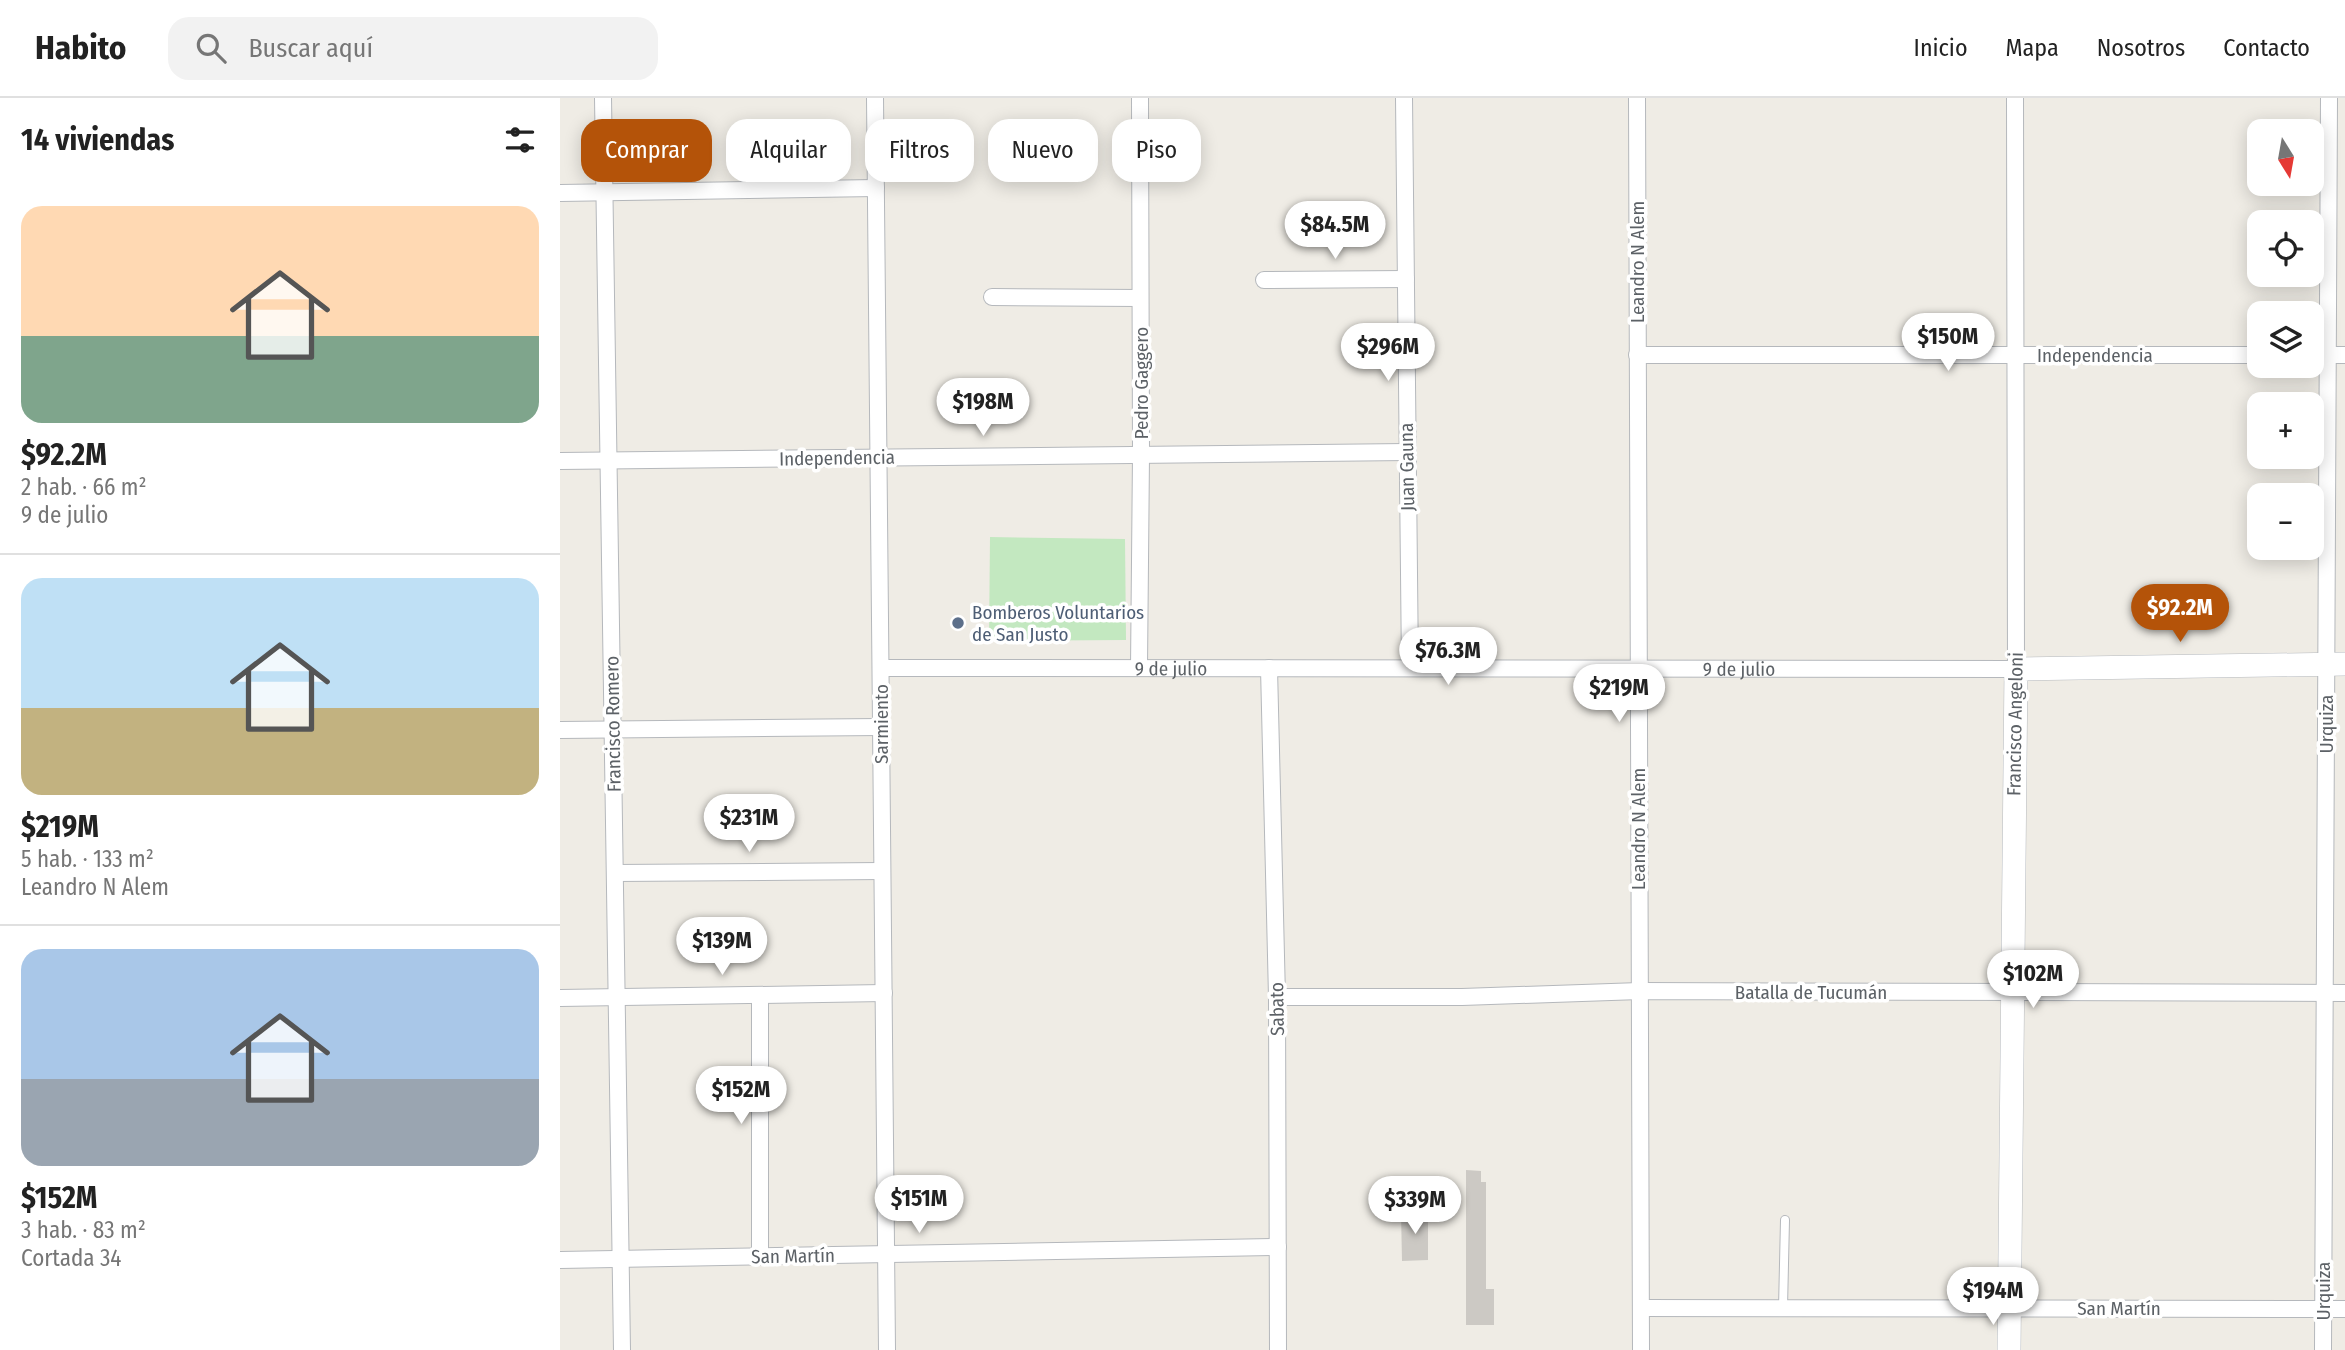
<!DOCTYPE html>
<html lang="es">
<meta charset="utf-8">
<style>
:root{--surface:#fff;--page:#f2f2f2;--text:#222;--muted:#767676;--line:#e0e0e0;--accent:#b45309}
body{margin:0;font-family:"Fira Sans Condensed",sans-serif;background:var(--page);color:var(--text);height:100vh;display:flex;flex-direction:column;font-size:26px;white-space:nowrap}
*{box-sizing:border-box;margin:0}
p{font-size:23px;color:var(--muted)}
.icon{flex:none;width:38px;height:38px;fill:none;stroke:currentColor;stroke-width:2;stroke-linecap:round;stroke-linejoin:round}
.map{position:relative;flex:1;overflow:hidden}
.drawer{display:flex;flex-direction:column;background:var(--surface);width:560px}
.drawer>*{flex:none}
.banner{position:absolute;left:21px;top:21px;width:665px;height:63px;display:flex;gap:14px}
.needle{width:46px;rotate:169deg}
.controls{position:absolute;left:1687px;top:21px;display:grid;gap:14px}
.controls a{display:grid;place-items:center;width:77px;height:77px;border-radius:14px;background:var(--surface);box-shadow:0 4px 18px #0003;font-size:35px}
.price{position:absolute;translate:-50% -60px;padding:0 16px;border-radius:24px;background:#fff;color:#222;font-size:23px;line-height:46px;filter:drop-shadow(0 2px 4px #0008)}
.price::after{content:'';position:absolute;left:50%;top:42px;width:21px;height:16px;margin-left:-10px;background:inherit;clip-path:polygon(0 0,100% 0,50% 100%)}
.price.current{background:var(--accent);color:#fff}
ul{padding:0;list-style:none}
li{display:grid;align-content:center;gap:14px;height:371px;padding:0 21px}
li+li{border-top:2px solid var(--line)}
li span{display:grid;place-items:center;height:217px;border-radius:21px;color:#555}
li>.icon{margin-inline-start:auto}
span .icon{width:126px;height:126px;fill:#fffc;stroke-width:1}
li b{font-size:30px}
h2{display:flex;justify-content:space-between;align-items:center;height:84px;padding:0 21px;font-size:30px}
.chip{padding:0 24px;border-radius:21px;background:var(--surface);box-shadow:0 4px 18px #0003;font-size:24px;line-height:63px}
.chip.current{background:var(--accent);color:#fff}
header{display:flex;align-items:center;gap:42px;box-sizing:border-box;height:98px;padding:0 35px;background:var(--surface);border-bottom:2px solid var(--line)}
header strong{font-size:33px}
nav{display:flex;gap:38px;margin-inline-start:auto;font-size:24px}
.search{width:490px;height:63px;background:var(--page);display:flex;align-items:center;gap:18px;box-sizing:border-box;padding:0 24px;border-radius:21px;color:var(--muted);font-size:26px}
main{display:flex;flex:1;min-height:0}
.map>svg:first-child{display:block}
</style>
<header>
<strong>Habito</strong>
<div class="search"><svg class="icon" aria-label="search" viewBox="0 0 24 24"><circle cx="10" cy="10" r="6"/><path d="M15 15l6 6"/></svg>Buscar aquí</div>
<nav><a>Inicio</a><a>Mapa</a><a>Nosotros</a><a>Contacto</a></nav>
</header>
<main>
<section class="drawer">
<h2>14 viviendas<svg class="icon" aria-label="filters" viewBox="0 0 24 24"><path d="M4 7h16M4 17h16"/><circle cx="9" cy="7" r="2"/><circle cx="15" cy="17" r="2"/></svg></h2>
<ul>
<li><span style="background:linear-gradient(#ffd9b3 60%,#7fa58c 0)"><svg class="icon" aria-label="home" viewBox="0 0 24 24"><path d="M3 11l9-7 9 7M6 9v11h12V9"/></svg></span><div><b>$92.2M</b><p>2 hab. · 66 m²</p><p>9 de julio</p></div></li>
<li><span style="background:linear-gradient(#bfe0f5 60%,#c2b280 0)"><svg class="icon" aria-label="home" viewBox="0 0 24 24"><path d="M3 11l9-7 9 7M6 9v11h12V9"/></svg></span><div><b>$219M</b><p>5 hab. · 133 m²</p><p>Leandro N Alem</p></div></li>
<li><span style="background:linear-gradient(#a9c7e8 60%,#9aa5b1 0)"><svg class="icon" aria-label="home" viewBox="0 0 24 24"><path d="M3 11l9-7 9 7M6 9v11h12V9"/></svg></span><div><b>$152M</b><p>3 hab. · 83 m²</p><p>Cortada 34</p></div></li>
</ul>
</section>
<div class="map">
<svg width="1785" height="1252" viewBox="0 0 1785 1252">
<rect width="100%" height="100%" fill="#efece5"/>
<path fill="#c3e8c0" d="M 430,439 L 565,441 L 566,542 L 429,543 Z"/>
<g fill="#ccc9c4">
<path d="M 906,1072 L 921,1073 L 921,1084 L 926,1084 L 926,1191 L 934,1191 L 934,1227 L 906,1227 Z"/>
<path d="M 841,1114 L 868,1114 L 868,1162 L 842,1163 Z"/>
</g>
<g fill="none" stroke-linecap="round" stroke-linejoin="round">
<g stroke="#b5b8bc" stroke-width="10">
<path id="lane" d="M 1223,1210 L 1225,1122"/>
</g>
<g stroke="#b5b8bc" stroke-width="18">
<g id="street">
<path d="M 43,0 L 62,1252"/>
<path d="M 315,0 L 327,1252"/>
<path d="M 844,0 L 850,570"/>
<path d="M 1077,0 L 1081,1252"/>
<path d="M 0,95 L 316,90"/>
<path d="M 704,182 L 846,181"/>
<path d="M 432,199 L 580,200"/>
<path d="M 1077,257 L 1699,257"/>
<path d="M 1752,257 L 1785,257"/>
<path d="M 0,363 L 847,354"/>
<path id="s1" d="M 321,570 L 1456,571 L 1455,0"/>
<path d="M 579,570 L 581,357 L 580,0"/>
<path d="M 709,570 L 717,899 L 718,1252"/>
<path d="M 0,632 L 321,629"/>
<path d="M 55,775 L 322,773"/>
<path d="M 717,899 L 902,899 L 1080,893 L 1785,895"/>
<path d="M 0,900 L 324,895"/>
<path d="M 200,1159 L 200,897"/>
<path d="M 0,1162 L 718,1149"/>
<path d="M 1081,1210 L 1785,1211"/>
<path d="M 1763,1252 L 1769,0"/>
</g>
</g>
<g stroke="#b6babf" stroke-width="24">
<path id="secondary" d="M 1449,1252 L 1456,571 L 1785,566"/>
</g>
<use href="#lane" stroke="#fff" stroke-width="8"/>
<use href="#street" stroke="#fff" stroke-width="16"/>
<use href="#secondary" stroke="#fff" stroke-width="23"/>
</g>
<circle fill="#5c6f8a" stroke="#fff" stroke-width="2.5" cx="398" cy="525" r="7"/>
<g text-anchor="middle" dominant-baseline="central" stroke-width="7" stroke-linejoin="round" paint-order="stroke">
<g font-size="19" fill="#5c6166" stroke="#fff">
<text transform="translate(1077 164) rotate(-90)">Leandro N Alem</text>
<text x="1535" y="257">Independencia</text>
<text transform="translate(581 285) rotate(-90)">Pedro Gaggero</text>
<text transform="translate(277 360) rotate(-1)">Independencia</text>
<text transform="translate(847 369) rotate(-91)">Juan Gauna</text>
<text stroke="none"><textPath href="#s1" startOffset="290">9 de julio</textPath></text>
<text stroke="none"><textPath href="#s1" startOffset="858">9 de julio</textPath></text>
<text transform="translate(53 626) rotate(-91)">Francisco Romero</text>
<text transform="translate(321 626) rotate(-90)">Sarmiento</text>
<text transform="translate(1455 626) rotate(-89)">Francisco Angeloni</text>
<text transform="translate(1766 626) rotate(-90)">Urquiza</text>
<text transform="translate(1078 731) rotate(-90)">Leandro N Alem</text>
<text x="1251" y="894">Batalla de Tucumán</text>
<text transform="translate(717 911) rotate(-91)">Sabato</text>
<text transform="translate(233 1158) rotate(-1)">San Martín</text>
<text transform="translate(1763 1193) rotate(-90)">Urquiza</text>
<text x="1559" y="1210">San Martín</text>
</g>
<g font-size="19" fill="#4e5e75" stroke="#fff" text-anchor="start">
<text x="412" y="514">Bomberos Voluntarios<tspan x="412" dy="22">de San Justo</tspan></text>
</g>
</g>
</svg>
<div class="controls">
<a><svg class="needle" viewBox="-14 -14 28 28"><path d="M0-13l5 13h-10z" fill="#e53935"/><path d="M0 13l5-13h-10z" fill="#767676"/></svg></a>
<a><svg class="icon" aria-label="locate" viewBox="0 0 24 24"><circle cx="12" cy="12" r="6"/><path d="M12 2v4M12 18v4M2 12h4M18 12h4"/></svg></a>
<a><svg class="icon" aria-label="layers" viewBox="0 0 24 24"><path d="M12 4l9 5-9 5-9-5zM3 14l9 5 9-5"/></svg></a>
<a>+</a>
<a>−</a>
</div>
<b class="price" style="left:775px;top:163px">$84.5M</b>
<b class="price" style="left:1388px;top:275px">$150M</b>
<b class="price" style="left:828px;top:285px">$296M</b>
<b class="price" style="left:423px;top:340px">$198M</b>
<b class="price current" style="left:1620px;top:546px">$92.2M</b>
<b class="price" style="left:888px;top:589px">$76.3M</b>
<b class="price" style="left:1059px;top:626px">$219M</b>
<b class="price" style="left:189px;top:756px">$231M</b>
<b class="price" style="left:162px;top:879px">$139M</b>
<b class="price" style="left:1473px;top:912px">$102M</b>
<b class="price" style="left:181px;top:1028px">$152M</b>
<b class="price" style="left:359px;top:1137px">$151M</b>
<b class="price" style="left:855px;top:1138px">$339M</b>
<b class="price" style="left:1433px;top:1229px">$194M</b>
<div class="banner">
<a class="chip current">Comprar</a>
<a class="chip">Alquilar</a>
<a class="chip">Filtros</a>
<a class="chip">Nuevo</a>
<a class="chip">Piso</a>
</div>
</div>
</main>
